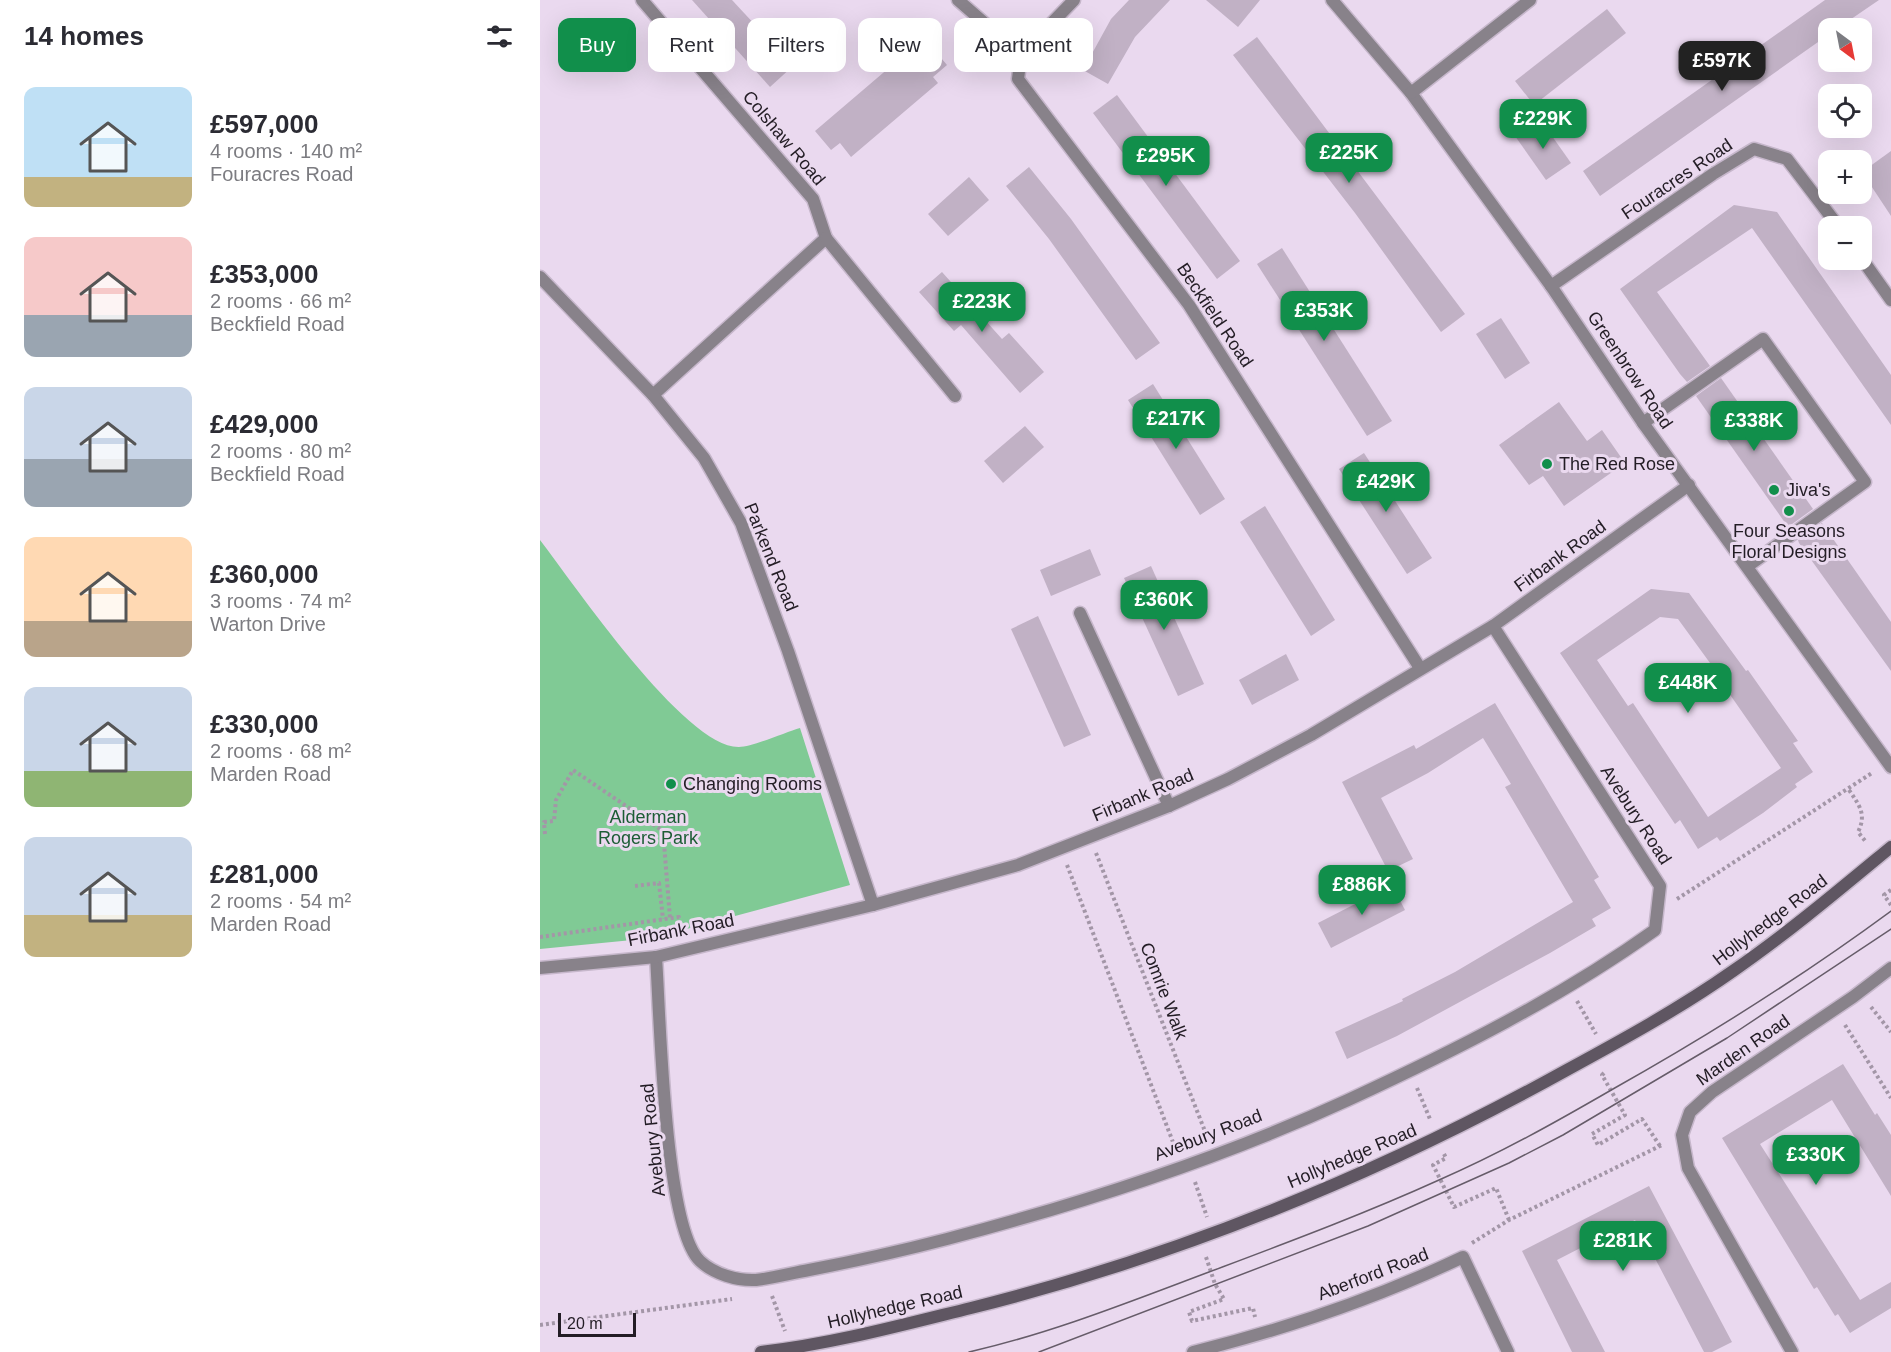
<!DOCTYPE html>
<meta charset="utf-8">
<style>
:root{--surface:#fff;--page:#f2f2f3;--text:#2b2b33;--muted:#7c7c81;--accent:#118f4b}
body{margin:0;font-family:Arial,sans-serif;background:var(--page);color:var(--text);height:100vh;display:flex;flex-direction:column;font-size:22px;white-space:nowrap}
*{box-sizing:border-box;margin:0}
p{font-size:20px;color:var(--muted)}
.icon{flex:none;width:33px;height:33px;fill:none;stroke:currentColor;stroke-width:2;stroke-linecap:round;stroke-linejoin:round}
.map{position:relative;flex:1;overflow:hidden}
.side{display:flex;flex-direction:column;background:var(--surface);width:540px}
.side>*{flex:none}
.guide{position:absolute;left:18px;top:18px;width:570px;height:54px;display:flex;gap:12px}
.needle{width:39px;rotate:148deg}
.tools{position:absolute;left:1278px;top:18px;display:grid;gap:12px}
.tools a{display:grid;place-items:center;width:54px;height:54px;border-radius:12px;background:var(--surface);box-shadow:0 6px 24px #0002;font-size:30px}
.scale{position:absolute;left:18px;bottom:15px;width:78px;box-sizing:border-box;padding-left:6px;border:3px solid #231d25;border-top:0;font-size:16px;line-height:21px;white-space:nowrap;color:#231d25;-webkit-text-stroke:4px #ead9ef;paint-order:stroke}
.price{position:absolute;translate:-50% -51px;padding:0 14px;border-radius:12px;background:var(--accent);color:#fff;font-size:20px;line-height:39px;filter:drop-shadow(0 2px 3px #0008)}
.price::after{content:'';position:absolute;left:50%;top:36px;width:18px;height:14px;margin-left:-9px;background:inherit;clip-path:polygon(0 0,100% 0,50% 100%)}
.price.active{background:#222;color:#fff}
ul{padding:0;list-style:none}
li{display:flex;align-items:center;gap:18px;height:150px;padding:0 24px}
li span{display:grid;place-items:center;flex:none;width:168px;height:120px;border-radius:12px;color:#555}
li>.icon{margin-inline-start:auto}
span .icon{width:72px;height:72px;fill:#fffc;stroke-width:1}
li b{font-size:26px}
h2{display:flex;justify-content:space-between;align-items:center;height:72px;padding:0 24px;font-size:26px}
.pill{padding:0 21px;border-radius:12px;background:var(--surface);box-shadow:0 6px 24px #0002;font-size:21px;line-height:54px}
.pill.active{background:var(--accent);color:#fff}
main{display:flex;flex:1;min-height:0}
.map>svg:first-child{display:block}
</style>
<main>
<section class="side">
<h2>14 homes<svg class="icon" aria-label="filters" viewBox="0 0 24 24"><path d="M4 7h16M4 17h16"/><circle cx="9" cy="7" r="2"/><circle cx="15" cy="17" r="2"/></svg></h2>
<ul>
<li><span style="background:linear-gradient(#bfe0f5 75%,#c2b280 0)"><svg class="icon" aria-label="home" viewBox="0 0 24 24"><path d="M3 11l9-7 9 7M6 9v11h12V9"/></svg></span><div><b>£597,000</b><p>4 rooms · 140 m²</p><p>Fouracres Road</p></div></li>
<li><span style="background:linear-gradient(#f6c9c9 65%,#9aa5b1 0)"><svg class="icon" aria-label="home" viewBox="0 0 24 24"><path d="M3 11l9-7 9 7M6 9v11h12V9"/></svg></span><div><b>£353,000</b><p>2 rooms · 66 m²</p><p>Beckfield Road</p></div></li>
<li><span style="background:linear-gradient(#c9d6e8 60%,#9aa5b1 0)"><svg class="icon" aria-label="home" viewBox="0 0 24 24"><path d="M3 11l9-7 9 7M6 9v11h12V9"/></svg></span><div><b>£429,000</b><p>2 rooms · 80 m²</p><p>Beckfield Road</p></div></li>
<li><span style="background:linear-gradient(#ffd9b3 70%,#b9a48a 0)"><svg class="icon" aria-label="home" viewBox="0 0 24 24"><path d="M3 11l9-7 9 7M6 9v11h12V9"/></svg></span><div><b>£360,000</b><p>3 rooms · 74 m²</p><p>Warton Drive</p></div></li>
<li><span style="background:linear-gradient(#c9d6e8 70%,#8fb573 0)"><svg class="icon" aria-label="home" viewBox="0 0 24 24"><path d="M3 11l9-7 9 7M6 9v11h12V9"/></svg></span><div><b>£330,000</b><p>2 rooms · 68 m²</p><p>Marden Road</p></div></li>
<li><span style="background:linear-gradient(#c9d6e8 65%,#c2b280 0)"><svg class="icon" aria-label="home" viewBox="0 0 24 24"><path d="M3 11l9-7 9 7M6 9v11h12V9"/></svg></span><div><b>£281,000</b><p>2 rooms · 54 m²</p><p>Marden Road</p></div></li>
</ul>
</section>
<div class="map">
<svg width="1351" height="1352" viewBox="0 0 1351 1352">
<rect width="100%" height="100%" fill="#ead9ef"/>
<path fill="#80ca95" d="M 0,540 C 34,584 145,748 199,747 C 212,747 246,732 260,728 L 310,885 L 113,938 L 0,949 Z"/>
<g fill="#c1b1c5" fill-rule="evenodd">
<path d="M 152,0 L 192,0 L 253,66 L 230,87 Z"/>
<path d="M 589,0 L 630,0 L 595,37 L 568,84 L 543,70 L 571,19 Z"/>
<path d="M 666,0 L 720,0 L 698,27 Z"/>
<path d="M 1285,0 L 1339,0 L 1298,28 L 1288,28 L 1288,35 L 1060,196 L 1043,171 Z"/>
<path d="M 1067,9 L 1086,33 L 994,105 L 975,81 Z"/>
<path d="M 717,37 L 925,314 L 901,332 L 815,213 L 693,55 Z"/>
<path d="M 384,38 L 407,65 L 393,77 L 398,83 L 311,157 L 300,143 L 291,150 L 275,131 Z"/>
<path d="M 577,95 L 700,261 L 677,279 L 553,113 Z"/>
<path d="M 1000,119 L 1031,163 L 1006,180 L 975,136 Z"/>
<path d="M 1351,151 L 1351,216 L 1322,172 Z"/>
<path d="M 489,167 L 531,219 L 620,343 L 596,360 L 509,239 L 466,186 Z"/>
<path d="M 429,177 L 449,200 L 408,236 L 388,214 Z"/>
<path d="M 1194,205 L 1237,212 L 1351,375 L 1351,425 L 1212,228 L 1117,292 L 1170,366 L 1147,382 L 1140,374 L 1080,289 Z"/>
<path d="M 742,248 L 852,421 L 827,436 L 717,264 Z"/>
<path d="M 402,272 L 462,339 L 469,333 L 504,372 L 480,393 L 421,325 L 414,331 L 379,292 Z"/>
<path d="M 961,318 L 990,363 L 965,379 L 936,334 Z"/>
<path d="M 1181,378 L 1273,509 L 1248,527 L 1156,396 Z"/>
<path d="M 613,384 L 685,499 L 660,515 L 588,400 Z"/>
<path d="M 1019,402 L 1047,441 L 1062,430 L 1085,463 L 1024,506 L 1003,476 L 989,485 L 959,445 Z"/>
<path d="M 485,426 L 504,447 L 463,483 L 444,461 Z"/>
<path d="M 824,453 L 892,558 L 867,574 L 799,469 Z"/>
<path d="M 725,506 L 795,620 L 771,636 L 700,522 Z"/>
<path d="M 1282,523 L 1351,622 L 1351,671 L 1259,543 L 1258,540 Z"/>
<path d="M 550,549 L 561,575 L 511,596 L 500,570 Z"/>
<path d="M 611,566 L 664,684 L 638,696 L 584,578 Z"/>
<path d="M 1111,589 L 1149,593 L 1206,671 L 1208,670 L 1258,741 L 1253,743 L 1273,772 L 1255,784 L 1257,787 L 1223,813 L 1180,841 L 1177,837 L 1158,849 L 1140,820 L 1135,824 L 1020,653 ZM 1120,617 L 1138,619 L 1186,685 L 1184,686 L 1241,768 L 1168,817 L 1093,703 L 1088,706 L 1057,660 Z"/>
<path d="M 498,616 L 551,735 L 524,747 L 471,629 Z"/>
<path d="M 746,654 L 759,680 L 712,705 L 699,680 Z"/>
<path d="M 955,703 L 1059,877 L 1054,880 L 1071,908 L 1052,919 L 1056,926 L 1010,953 L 857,1036 L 807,1059 L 795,1032 L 863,1001 L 862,999 L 915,972 L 1033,902 L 965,787 L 971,784 L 943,738 L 888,773 L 841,798 L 873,859 L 848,871 L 802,782 L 874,745 L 876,749 Z"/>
<path d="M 852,885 L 865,910 L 791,948 L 778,923 Z"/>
<path d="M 1303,1064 L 1335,1115 L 1337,1113 L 1351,1135 L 1351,1196 L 1292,1100 L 1220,1144 L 1320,1300 L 1351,1282 L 1351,1308 L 1310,1333 L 1298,1314 L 1295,1316 L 1277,1287 L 1274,1289 L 1182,1138 Z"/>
<path d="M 1109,1186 L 1192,1342 L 1172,1352 L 1164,1352 L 1095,1220 L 1017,1260 L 1065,1352 L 1032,1352 L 982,1251 Z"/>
</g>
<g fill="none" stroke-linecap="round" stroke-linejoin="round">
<g stroke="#c6b7cb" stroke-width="15">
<path id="lane" d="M 1103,423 L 1223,339 L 1325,482 L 1208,566"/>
</g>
<g stroke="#c6b7cb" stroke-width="15">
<g id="street">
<path d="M 102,0 L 273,199 L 286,238 L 113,395"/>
<path d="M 418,0 L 481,55"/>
<path d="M 534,0 L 481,55 L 478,79 L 649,305 L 880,668"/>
<path d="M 792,0 L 871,93 L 1011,286 L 1103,423 L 1351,767"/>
<path d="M 871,93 L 990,0"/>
<path d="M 286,238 L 415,396"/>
<path d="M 1322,259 L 1351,300"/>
<path d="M 0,277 L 113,395 L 164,458 L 201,523 L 248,651 L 333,905"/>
<path d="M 1011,286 L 1173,174 L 1214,149 L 1247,159 L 1298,226"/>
<path d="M 540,613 L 629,806"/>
<path d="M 116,957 C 120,1014 124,1227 160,1261 C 174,1274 197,1281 216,1280 C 234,1278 252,1273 269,1270 C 316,1261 361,1251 407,1239 C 544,1203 680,1159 808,1100 C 914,1051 1020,998 1115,930 L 1120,886 L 953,626"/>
<path d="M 0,968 L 116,957 L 333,905 L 478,865 L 629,806 L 688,779 L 771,735 L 953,626 L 1149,485"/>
<path d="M 653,1352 C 746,1329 837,1298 923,1257 L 968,1352"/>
<path d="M 1252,1352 L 1148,1168 L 1142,1135 L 1150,1112 L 1172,1092 L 1313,997 L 1351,968"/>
</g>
</g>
<g stroke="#c6b7cb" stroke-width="15">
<path id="secondary" d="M 221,1352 C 292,1344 362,1325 431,1308 C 639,1256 837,1175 1025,1071 C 1082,1040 1139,1009 1193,971 C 1248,933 1299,890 1351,847"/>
</g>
<g stroke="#a396a7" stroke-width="4" stroke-dasharray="3 3" stroke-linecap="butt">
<path d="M 1309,790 C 1319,805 1327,814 1318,832 L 1326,842"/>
<path d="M 5,834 L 4,822 L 14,821 L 16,800 L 33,770 L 123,831 L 130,918"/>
<path d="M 556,853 L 668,1139"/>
<path d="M 527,865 L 636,1150"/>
<path d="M 95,886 L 119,883 L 123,919"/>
<path d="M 1351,890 L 1344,895 L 1351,905"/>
<path d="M 1137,899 L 1332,773"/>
<path d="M 0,937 L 139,917 L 140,932"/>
<path d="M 1037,1001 L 1056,1034"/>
<path d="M 1331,1007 L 1351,1032"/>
<path d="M 1305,1025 L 1351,1098"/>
<path d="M 1064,1073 L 1062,1075 L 1085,1115 L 1052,1134 L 1058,1145 L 1102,1119 L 1120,1146"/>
<path d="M 877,1088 L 890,1119"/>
<path d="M 904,1154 L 906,1158 L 893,1165 L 914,1207 L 956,1188 L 969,1220"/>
<path d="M 655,1182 L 667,1217"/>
<path d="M 932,1243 L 969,1220 L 1122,1145"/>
<path d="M 666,1257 L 675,1284 L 684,1299 L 649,1312 L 652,1321 L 713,1308 L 715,1317"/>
<path d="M 232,1296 L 245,1331"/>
<path d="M 0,1325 L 192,1299"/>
</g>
<use href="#lane" stroke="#88828a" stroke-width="12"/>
<use href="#street" stroke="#88828a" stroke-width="12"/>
<use href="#secondary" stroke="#5f5662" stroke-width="12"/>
<g stroke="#665c69" stroke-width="1.5">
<path d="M 429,1352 C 512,1333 589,1302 669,1272 C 746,1243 824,1214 899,1180 C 959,1154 1016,1122 1073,1089 C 1171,1034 1260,978 1351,911"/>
<path d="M 499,1352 L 828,1226 L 969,1163 L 1023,1135 L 1187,1038 L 1351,929"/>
</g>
</g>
<g fill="#118f4b" stroke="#ead9ef" stroke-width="2">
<circle cx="1007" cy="464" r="6"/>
<circle cx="1234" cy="490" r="6"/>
<circle cx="1249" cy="511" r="6"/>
<circle cx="131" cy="784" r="6"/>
</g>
<g text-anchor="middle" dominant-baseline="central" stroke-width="6" stroke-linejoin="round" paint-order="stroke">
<g font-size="18" fill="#231d25" stroke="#ead9ef">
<text transform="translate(244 138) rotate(50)">Colshaw Road</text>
<text transform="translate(1137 179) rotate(-34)">Fouracres Road</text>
<text transform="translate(675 315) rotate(56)">Beckfield Road</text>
<text transform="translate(1090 370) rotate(56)">Greenbrow Road</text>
<text transform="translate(1020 556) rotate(-36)">Firbank Road</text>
<text transform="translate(231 557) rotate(68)">Parkend Road</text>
<text transform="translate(603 795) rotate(-23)">Firbank Road</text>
<text transform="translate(1096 815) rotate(57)">Avebury Road</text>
<text transform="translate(1230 920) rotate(-37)">Hollyhedge Road</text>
<text transform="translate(141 930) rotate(-11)">Firbank Road</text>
<text transform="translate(624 991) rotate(69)">Comrie Walk</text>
<text transform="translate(1203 1050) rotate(-35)">Marden Road</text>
<text transform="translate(668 1135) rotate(-21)">Avebury Road</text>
<text transform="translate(113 1140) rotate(-96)">Avebury Road</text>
<text transform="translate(812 1156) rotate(-23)">Hollyhedge Road</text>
<text transform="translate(833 1274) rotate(-21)">Aberford Road</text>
<text transform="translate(355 1307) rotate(-13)">Hollyhedge Road</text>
</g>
<g font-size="18" fill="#231d25" stroke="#ead9ef" text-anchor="start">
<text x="1019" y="464">The Red Rose</text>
<text x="1246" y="490">Jiva's</text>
<text x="1249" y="531" text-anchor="middle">Four Seasons<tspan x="1249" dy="21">Floral Designs</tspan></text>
<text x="143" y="784">Changing Rooms</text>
</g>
<g font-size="18" fill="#1c5d35" stroke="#ead9ef">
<text x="108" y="817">Alderman<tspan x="108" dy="21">Rogers Park</tspan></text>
</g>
</g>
</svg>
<div class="tools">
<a><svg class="needle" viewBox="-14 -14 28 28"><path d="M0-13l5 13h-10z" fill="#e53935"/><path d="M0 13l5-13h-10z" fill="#7c7c81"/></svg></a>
<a><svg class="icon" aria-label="locate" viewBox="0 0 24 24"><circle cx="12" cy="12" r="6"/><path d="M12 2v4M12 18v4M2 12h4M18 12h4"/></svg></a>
<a>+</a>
<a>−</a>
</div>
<div class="scale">20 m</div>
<b class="price active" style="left:1182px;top:92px">£597K</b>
<b class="price" style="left:1003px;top:150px">£229K</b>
<b class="price" style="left:809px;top:184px">£225K</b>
<b class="price" style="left:626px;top:187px">£295K</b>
<b class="price" style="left:442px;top:333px">£223K</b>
<b class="price" style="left:784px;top:342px">£353K</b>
<b class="price" style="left:636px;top:450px">£217K</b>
<b class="price" style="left:1214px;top:452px">£338K</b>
<b class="price" style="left:846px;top:513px">£429K</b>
<b class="price" style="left:624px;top:631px">£360K</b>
<b class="price" style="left:1148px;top:714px">£448K</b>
<b class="price" style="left:822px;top:916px">£886K</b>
<b class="price" style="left:1276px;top:1186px">£330K</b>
<b class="price" style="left:1083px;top:1272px">£281K</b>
<div class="guide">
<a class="pill active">Buy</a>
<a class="pill">Rent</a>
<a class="pill">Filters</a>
<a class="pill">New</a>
<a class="pill">Apartment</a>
</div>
</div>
</main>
